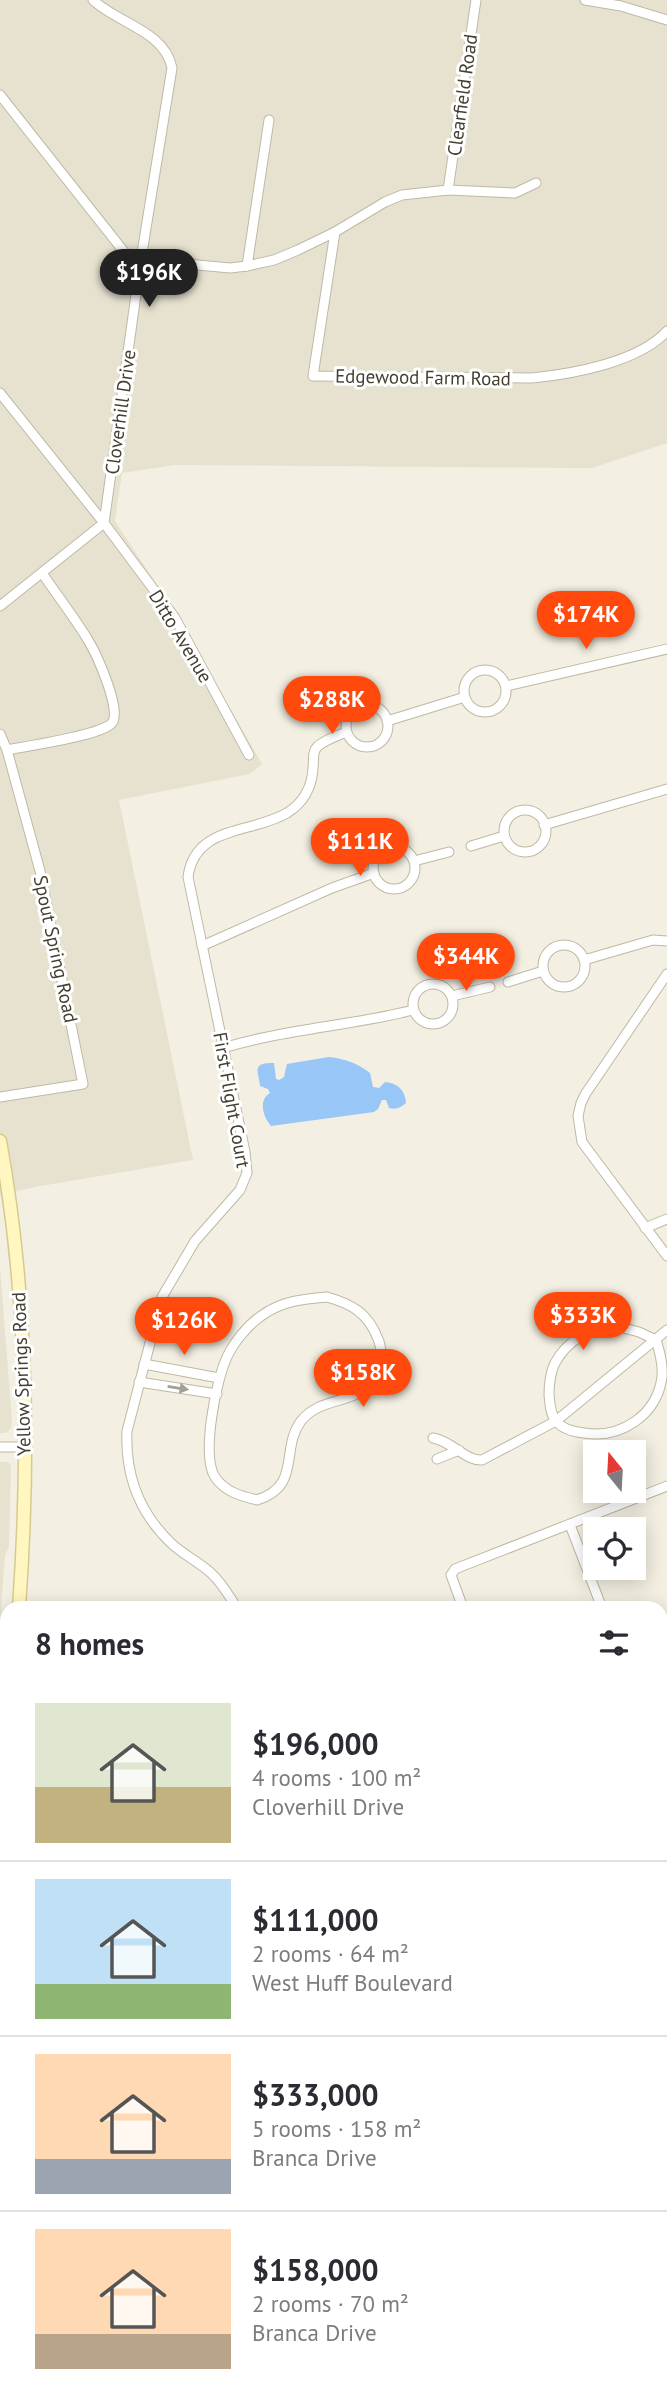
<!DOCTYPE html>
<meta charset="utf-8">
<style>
:root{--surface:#fff;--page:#f2f2f3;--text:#2b2b33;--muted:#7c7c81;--line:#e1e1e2;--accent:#ff490d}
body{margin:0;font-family:"PT Sans",sans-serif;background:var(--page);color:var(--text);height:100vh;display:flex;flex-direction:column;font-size:26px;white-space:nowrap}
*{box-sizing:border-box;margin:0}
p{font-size:23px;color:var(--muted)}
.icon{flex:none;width:38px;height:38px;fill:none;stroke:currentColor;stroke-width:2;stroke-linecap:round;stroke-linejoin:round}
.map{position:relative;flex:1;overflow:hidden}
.panel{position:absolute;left:0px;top:1601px;width:668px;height:800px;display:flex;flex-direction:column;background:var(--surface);border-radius:21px 21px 0 0;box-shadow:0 4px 18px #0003}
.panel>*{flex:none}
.needle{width:46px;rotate:342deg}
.buttons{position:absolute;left:583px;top:1440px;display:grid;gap:14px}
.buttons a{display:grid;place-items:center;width:63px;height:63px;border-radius:0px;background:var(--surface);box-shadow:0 4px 18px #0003;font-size:35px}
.price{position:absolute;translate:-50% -60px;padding:0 16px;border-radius:24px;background:var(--accent);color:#fff;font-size:23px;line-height:46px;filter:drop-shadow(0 2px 4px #0008)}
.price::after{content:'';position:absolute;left:50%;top:42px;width:21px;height:16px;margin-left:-10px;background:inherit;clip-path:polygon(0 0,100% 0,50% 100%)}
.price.current{background:#222;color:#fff}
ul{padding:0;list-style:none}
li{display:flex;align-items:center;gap:21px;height:175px;padding:0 35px}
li+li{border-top:2px solid var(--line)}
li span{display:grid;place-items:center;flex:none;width:196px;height:140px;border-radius:0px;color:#555}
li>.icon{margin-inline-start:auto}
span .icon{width:84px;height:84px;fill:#fffc;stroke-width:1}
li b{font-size:30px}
h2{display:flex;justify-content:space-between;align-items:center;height:84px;padding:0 35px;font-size:30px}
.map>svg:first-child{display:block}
</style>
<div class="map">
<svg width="667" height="2400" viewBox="0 0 667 2400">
<rect width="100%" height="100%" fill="#f3efe2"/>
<g fill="#e7e2d0">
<path d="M 0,0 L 667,0 L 667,443 L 592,468 L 175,465 L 122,473 L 115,521 L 175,612 L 262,764 L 250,774 L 119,800 L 193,1160 L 35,1187 L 0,1195 Z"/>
<path d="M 0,1267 L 12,1421 L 11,1428 L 6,1433 L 0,1433 Z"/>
<path d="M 0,1462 L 8,1462 L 11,1466 L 9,1546 L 5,1555 L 0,1623 Z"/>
</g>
<path fill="#98c6f6" d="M 329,1057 C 345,1059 357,1063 370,1073 L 373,1087 L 379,1088 L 385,1082 C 398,1083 405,1090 406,1103 C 401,1107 397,1110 389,1108 L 386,1100 L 382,1100 L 378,1109 L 374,1112 L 271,1126 C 263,1117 258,1100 270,1093 L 268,1089 L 260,1086 C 259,1073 250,1062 274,1063 L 276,1079 L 279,1080 L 284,1077 L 287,1064 Z"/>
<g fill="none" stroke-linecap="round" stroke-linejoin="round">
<g stroke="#bfb8a4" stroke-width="11">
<g id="minor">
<path d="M 585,0 L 621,6 L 667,20"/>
<path d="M 0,95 L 125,253 L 134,259 L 230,268 L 247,266 L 274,260 L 298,250 L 335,232 L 385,202 L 402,195 L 448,190 L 515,193 L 536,183"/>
<path d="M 448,190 L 476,0"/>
<path d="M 335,232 L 313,376 L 532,378 C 573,374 639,362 667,331"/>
<path d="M 247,266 L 269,120"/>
<path d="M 0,393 L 104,523 L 175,618 L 249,755"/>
<path d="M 0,606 L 104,523 L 141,259 L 172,68 C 165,31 117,23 93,0"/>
<circle cx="485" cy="691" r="21"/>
<path d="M 506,686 L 667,649"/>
<circle cx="367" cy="726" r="21"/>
<path d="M 387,721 L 465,697"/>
<path d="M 0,734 L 7,750 L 40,871 L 83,1084 L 0,1097"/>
<path d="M 7,750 C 28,746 97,736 111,724 C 124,714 96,653 88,640 C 74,617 57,595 42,573"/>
<circle cx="525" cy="831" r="21"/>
<path d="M 544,825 L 667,789"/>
<path d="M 471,846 L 504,836"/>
<circle cx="394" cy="868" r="21"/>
<path d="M 414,861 L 449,852"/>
<circle cx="564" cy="966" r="21"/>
<path d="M 202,946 L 332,888 L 374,873"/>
<path d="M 584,960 L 653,940 L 667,941"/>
<path d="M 667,974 L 586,1093 L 581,1103 L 578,1116 L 582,1142 L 667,1256"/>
<path d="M 508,982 L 543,971"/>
<circle cx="433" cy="1004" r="20"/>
<path d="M 452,996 L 490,987"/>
<path d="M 223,1048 C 285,1029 350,1026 413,1010"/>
<path d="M 645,1228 L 667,1219"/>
<path d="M 327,1297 C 352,1304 368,1313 378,1339 C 382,1347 381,1356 379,1365 C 368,1410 325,1391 301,1421 C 280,1449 302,1486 257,1500 C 241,1496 225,1492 215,1477 C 201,1456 216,1380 227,1357 C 234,1342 247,1326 261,1316 C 281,1301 303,1299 327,1297 Z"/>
<path d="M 616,1326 L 639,1332 L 656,1340 C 660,1352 663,1364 662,1377 C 657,1415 621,1439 584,1433 C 575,1432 562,1429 556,1421 C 550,1414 550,1403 549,1395 C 549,1384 550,1373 555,1363 C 568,1339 589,1329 616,1326 Z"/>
<path d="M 144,1364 L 219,1378"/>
<path d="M 139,1382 L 217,1394"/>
<path d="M 433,1438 C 454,1442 465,1461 482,1460 L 556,1421 L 667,1330"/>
<path d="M 0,1447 L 25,1447"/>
<path d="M 437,1459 L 459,1450"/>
<path d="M 570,1525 L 602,1608"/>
<path d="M 237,1608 C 229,1596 222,1583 211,1573 C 199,1562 184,1555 172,1544 C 139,1513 125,1476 127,1431 L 162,1297 L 195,1241 L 240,1190 L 247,1173 L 245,1152 L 188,877 C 195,825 251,834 287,813 C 303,803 312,787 313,768 C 314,761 312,752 317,747 C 324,740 337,736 346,732"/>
<path d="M 463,1608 L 451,1575 L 455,1569 L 667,1486"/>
<path d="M 662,1683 L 665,1682 L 667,1688"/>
<path d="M 662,1716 L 667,1714"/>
<path d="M 662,1962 L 667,1960"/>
<path d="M 662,2183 L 667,2197"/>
<path d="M 662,2286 L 667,2287"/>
<path d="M 662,2379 L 667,2377"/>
<path d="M 69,2394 L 74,2400"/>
<path d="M 299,2394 L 306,2400"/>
<path d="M 582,2394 L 589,2400"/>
<path d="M 192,2400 L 198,2394"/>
<path d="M 599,2400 L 616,2394"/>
</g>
</g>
<g stroke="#d6cb8e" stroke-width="15">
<g id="secondary">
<path d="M 0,1141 C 28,1295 30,1453 19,1608"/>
<path d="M 0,1764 L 7,1719"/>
<path d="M 0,2373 L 7,2388"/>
</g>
</g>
<use href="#minor" stroke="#fff" stroke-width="9"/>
<use href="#secondary" stroke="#fff6c0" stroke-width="12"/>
</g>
<defs><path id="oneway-solid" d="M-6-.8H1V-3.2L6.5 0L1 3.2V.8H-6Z" transform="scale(1.75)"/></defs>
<use fill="#a29f98" href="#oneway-solid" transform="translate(178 1388) rotate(9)"/>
<g text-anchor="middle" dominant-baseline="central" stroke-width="6" stroke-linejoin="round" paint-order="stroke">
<g font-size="19" fill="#453f32" stroke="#fff">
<text transform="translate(462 95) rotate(-82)">Clearfield Road</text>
<text transform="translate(423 377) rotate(1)">Edgewood Farm Road</text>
<text transform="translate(120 412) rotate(-82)">Cloverhill Drive</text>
<text transform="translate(181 636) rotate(59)">Ditto Avenue</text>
<text transform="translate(56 949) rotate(78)">Spout Spring Road</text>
<text transform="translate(232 1100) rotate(80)">First Flight Court</text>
<text transform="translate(21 1374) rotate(-92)">Yellow Springs Road</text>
</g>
</g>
</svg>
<div class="buttons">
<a><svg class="needle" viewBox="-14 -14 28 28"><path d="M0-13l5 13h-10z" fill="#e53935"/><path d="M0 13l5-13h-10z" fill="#7c7c81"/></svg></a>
<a><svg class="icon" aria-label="locate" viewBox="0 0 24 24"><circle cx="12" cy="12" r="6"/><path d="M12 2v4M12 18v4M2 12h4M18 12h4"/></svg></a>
</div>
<b class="price current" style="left:149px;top:309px">$196K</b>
<b class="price" style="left:586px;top:651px">$174K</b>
<b class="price" style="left:332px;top:736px">$288K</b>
<b class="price" style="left:360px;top:878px">$111K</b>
<b class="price" style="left:466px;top:993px">$344K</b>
<b class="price" style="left:583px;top:1352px">$333K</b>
<b class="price" style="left:184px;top:1357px">$126K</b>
<b class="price" style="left:363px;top:1409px">$158K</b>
<section class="panel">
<h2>8 homes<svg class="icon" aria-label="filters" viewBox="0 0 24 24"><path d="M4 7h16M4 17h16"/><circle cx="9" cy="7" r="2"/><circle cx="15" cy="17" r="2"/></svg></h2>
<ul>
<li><span style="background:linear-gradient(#dfe7d0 60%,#c2b280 0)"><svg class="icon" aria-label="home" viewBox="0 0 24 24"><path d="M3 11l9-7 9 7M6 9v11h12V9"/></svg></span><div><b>$196,000</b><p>4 rooms · 100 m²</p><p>Cloverhill Drive</p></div></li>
<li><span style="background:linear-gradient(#bfe0f5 75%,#8fb573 0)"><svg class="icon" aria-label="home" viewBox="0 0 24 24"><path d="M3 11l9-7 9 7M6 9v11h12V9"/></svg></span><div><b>$111,000</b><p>2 rooms · 64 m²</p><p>West Huff Boulevard</p></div></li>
<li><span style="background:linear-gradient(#ffd9b3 75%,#9aa5b1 0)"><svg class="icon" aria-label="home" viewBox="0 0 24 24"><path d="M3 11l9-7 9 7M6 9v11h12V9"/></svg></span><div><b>$333,000</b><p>5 rooms · 158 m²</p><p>Branca Drive</p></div></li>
<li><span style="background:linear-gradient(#ffd9b3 75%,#b9a48a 0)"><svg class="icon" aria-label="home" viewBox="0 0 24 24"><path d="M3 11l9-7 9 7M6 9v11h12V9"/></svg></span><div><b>$158,000</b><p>2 rooms · 70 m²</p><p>Branca Drive</p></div></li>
</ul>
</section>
</div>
